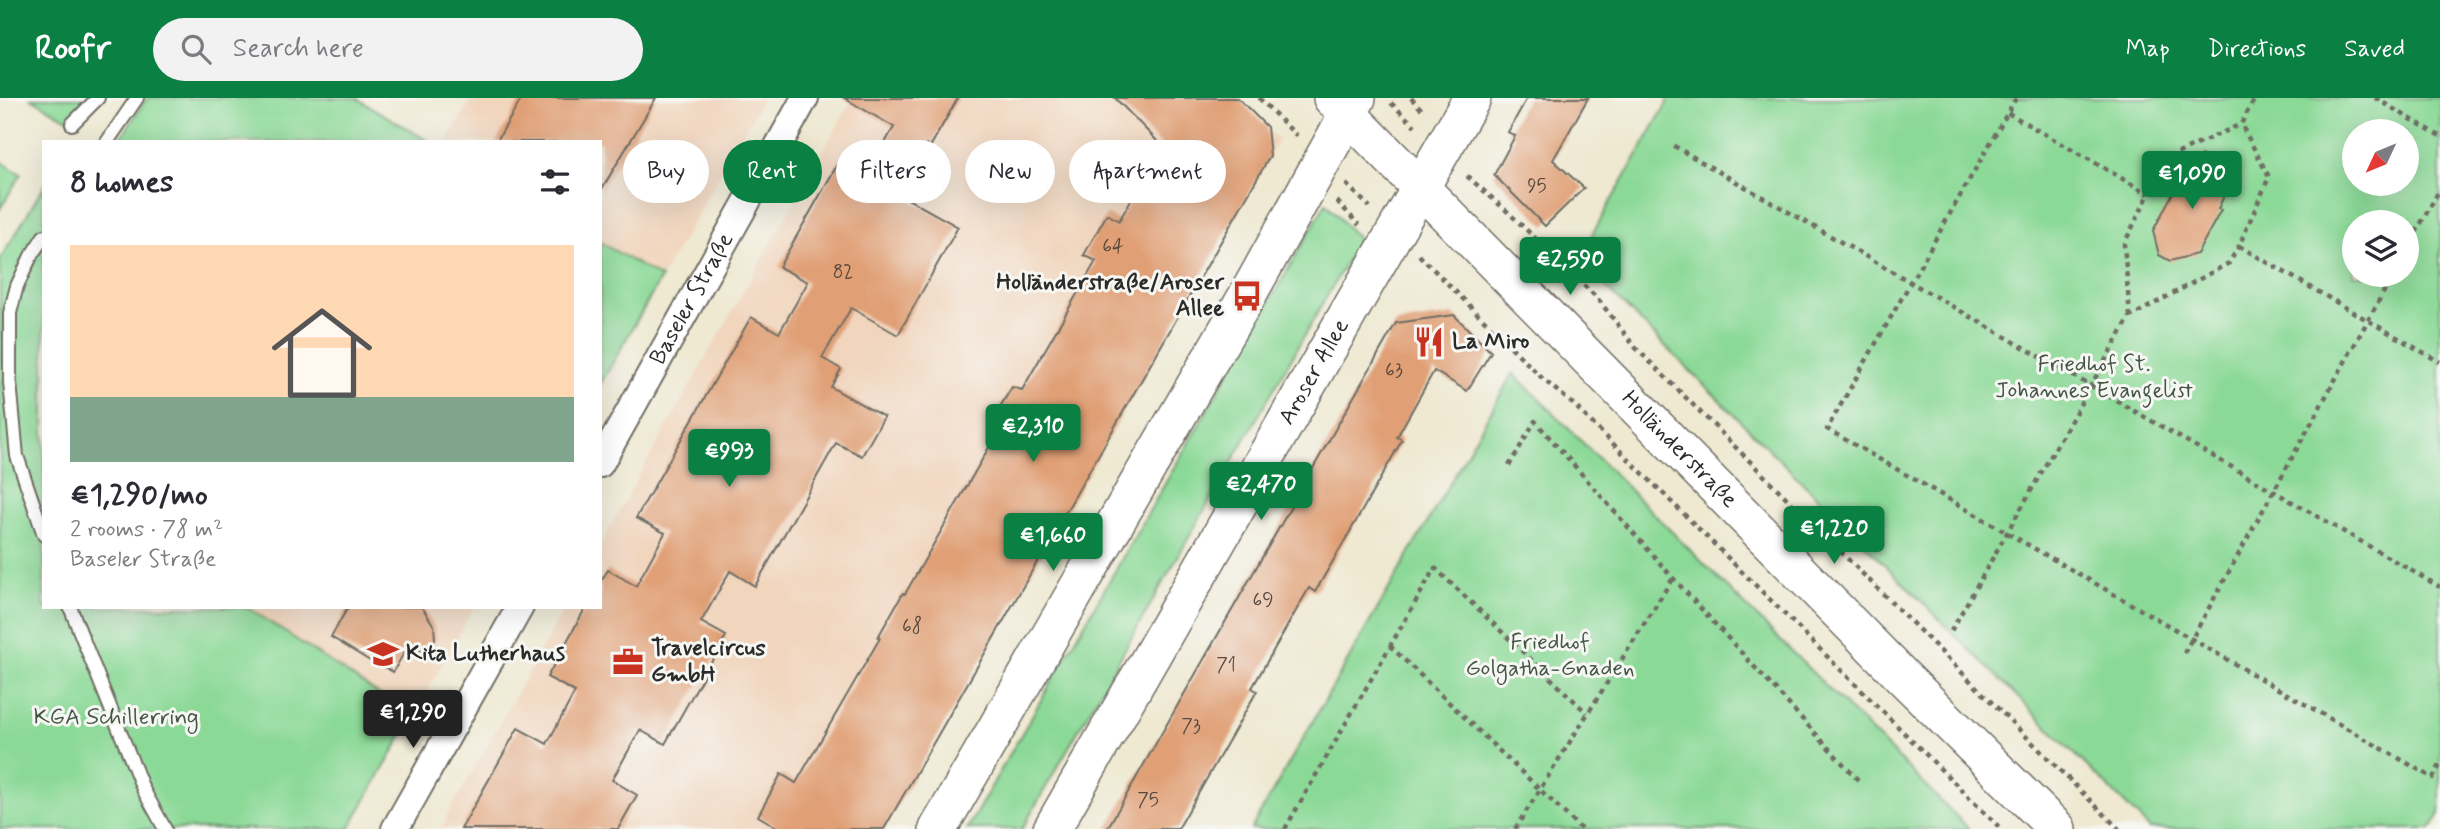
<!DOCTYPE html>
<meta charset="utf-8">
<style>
:root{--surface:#fff;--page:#f2f2f3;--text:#2b2b33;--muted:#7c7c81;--line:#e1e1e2;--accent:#0b8043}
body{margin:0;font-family:Mynerve,sans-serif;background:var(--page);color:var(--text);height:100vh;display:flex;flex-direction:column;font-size:26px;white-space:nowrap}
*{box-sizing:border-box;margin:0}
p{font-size:23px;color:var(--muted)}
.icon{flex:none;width:38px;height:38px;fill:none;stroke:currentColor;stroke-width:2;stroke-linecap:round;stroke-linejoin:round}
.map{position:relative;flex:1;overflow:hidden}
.panel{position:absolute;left:42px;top:42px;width:560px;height:469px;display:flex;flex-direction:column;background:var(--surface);border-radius:0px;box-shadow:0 7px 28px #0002}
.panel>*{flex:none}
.hud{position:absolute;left:623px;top:42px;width:665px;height:63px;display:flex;gap:14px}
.needle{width:46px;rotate:226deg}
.controls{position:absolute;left:2342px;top:21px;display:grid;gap:14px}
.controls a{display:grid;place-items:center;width:77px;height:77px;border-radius:50%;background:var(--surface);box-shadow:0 7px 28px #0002;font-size:35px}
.price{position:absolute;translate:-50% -60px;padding:0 16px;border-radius:7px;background:var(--accent);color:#fff;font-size:23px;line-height:46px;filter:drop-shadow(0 2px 4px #0008)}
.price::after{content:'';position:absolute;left:50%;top:42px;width:21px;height:16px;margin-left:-10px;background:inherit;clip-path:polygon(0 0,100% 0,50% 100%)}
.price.active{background:#222;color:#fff}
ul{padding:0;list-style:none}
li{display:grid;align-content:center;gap:14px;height:371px;padding:0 28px}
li+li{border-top:2px solid var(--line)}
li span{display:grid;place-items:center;height:217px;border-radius:0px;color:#555}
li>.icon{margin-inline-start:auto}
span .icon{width:126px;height:126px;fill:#fffc;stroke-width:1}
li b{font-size:30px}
h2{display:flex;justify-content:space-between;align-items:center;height:84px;padding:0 28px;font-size:30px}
.chip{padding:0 24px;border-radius:32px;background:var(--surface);box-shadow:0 7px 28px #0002;font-size:24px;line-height:63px}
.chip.active{background:var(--accent);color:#fff}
header{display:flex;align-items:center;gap:42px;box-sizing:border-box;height:98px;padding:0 35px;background:var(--accent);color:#fff}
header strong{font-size:33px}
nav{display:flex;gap:38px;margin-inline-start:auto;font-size:24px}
.search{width:490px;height:63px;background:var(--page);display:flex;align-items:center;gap:18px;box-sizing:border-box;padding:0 24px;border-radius:38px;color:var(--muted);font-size:26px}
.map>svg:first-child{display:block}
</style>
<header>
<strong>Roofr</strong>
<div class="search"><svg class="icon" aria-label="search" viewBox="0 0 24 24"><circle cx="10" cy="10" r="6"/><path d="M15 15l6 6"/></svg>Search here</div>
<nav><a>Map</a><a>Directions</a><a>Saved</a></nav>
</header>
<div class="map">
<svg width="2440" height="731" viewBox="0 0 2440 731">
<rect width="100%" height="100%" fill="#f6f6f2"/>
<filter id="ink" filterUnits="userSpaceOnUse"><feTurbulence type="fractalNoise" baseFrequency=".0143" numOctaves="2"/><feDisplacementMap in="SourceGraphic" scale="14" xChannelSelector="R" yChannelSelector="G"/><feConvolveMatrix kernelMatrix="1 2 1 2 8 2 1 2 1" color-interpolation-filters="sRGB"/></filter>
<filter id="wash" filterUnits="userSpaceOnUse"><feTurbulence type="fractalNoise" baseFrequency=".00686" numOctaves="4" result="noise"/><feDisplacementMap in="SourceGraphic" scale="28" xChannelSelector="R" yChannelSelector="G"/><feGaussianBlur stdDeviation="1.57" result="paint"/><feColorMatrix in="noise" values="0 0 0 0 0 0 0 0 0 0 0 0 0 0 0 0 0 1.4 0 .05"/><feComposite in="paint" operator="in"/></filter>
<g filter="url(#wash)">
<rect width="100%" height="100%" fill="#efe9d2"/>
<g fill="#f1d5bd">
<path d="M 472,0 L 763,0 L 661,180 L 600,144 L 600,44 L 447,44 Z"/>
<path d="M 853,0 L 1236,0 L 1278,42 L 884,731 L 440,731 L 565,509 L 600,509 L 600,447 Z"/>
<path d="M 247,509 L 474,509 L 413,619 Z"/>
</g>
<g fill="#8bd997" stroke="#5b8261" stroke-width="2" fill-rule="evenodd">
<path d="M 31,0 L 84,0 L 69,22 Z"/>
<path d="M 147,0 L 356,0 L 430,44 L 118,44 Z"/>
<path d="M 1670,0 L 2440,0 L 2440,716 L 2431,731 L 2150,731 L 1578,161 ZM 2354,33 L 2406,33 L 2406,86 L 2354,86 ZM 2354,124 L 2406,124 L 2406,177 L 2354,177 Z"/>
<path d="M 0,63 L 21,76 L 0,111 Z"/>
<path d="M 44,88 L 44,509 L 247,509 L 413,619 L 349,731 L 0,731 L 0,162 Z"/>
<path d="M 1326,105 L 1359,142 L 1022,731 L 967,731 Z"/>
<path d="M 600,144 L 661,180 L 600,287 Z"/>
<path d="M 1513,275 L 1969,731 L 1251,731 Z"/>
</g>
<g id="blocks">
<g fill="#e09f75">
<path d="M 522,0 L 656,0 L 600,94 L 600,44 L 496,44 Z"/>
<path d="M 844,0 L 958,0 L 930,49 L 927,47 L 899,96 L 958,129 L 898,237 L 851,210 L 822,260 L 841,271 L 831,289 L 884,319 L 862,358 L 836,345 L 755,488 L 730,473 L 701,524 L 726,538 L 665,646 L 640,632 L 612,682 L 637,697 L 618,731 L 461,731 L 518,630 L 547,646 L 575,594 L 547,579 L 586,509 L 600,509 L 600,484 L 608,472 L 636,488 L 665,435 L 636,420 L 751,219 L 779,235 L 808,184 L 779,169 L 840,62 L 866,78 L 894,29 Z"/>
<path d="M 1115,0 L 1238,0 L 1267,29 L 1270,58 L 884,731 L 780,731 L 758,718 L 781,676 L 796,685 L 880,540 L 878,539 L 903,495 L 905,496 L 999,332 L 989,327 L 1012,289 L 1022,292 L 1096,163 L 1084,157 L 1090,146 L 1107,116 L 1119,123 L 1162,48 Z"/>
<path d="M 1527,0 L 1588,0 L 1553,62 L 1584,90 L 1545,128 L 1494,77 L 1515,38 L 1508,34 Z"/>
<path d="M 2201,57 L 2234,76 L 2218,111 L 2221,112 L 2197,156 L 2170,163 L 2159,157 L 2153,133 L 2177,87 L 2180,89 Z"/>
<path d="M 1454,217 L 1491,254 L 1467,293 L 1434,273 L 1397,339 L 1402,342 L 1359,418 L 1315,494 L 1309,490 L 1252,590 L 1257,593 L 1178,731 L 1107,731 L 1396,225 Z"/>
<path d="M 348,509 L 422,509 L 434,528 L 435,541 L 432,548 L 423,553 L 405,553 L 393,574 L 376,564 L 375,566 L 331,539 Z"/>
</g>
</g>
</g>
<g filter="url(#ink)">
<use href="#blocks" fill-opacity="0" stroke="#706e65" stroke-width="2"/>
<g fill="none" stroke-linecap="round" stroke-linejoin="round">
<g stroke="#706e65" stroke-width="16">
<g id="lane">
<path d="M 72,26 L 98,0"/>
<path d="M 107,44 L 137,0"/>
<path d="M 44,138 L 31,158 L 17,188 L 10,215 L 10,284 L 17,358 L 44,437"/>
<path d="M 70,509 L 143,691 L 165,731"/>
</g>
</g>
<g stroke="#706e65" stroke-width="30">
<g id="street">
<path id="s1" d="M 600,366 L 805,0"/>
<path d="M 395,731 L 520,509"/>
</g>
</g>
<g stroke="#706e65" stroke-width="40">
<g id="secondary">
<path id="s2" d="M 1332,0 L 1904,580 L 2057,731"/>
<path d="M 938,731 L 1247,198 L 1357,0"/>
<path id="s3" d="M 1052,731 L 1472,0"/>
</g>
</g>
<g stroke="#706e65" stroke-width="4.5" stroke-dasharray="5 5" stroke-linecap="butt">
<path d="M 1259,0 L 1297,38"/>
<path d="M 1411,0 L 1424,14"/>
<path d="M 2016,0 L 1827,331 L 2433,680 L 2440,667"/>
<path d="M 2375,0 L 2440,38"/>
<path d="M 1391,5 L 1415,28"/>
<path d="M 2008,15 L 2149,96"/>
<path d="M 1674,48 L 2440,489"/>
<path d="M 1467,78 L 1508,114 L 1598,201 L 1635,249 L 2119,731"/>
<path d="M 1346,86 L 1370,109"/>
<path d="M 1337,103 L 1359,127"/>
<path d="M 2239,148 L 2440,264"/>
<path d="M 2406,152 L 2440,91"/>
<path d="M 1419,157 L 1544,282 L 1573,306 L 2001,731"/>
<path d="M 2130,219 L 2124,146 L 2149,96 L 2172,58 L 2241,26"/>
<path d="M 1509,368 L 1535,323 L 1673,480 L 1858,682"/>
<path d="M 1951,533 L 2130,219 L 2229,165 L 2239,148 L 2269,79 L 2241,26 L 2255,0"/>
<path d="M 1390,548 L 1581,731"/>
<path d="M 2184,555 L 2393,177"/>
<path d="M 1285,731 L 1435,470 L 1587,615"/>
<path d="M 1515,731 L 1673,480"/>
</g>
<use href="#lane" stroke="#fff" stroke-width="12"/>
<use href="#street" stroke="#fff" stroke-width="26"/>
<use href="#secondary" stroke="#fff" stroke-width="37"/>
</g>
</g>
<defs>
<g id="bus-bare" transform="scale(2.415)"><path d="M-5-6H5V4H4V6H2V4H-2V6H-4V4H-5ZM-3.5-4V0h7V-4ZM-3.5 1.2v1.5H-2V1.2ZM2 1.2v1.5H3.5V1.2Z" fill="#c8321e" stroke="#f6f6f2" stroke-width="2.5" paint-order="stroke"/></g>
<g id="restaurant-bare" transform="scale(2.415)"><path d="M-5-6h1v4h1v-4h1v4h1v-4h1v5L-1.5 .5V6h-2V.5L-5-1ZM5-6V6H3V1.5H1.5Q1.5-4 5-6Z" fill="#c8321e" stroke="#f6f6f2" stroke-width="2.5" paint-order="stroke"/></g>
<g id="school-bare" transform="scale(2.415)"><path d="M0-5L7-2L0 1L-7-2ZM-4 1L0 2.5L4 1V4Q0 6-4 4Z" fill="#c8321e" stroke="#f6f6f2" stroke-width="2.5" paint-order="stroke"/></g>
<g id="office-bare" transform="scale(2.415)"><path d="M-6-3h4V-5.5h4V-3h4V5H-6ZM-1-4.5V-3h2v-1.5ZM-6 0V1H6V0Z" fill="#c8321e" stroke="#f6f6f2" stroke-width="2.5" paint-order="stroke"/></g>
</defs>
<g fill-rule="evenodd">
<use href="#bus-bare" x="1247" y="198"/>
<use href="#restaurant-bare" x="1429" y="244"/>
<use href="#school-bare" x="383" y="556"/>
<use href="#office-bare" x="628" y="564"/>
</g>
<g text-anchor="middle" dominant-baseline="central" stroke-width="6" stroke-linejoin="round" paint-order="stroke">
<g font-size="19" fill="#58483e">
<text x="1537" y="88">95</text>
<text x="1113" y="148">64</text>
<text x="843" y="174">82</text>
<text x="1394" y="272">63</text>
<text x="1263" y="502">69</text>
<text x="912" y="528">68</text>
<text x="1226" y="567">71</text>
<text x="1191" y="628">73</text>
<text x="1148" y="702">75</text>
</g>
<g font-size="23" font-weight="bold" fill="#2b2b2b" stroke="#f6f6f2" text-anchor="start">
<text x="1224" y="185" text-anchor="end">Holländerstraße/Aroser<tspan x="1224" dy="26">Allee</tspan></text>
<text x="1452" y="244">La Miro</text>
<text x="651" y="551">Travelcircus<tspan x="651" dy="26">GmbH</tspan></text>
<text x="406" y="556">Kita Lutherhaus</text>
</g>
<g font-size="23" fill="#2b2b2b" stroke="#f6f6f2">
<text stroke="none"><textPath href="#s1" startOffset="189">Baseler Straße</textPath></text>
<text stroke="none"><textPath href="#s3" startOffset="527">Aroser Allee</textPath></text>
<text stroke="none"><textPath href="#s2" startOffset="494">Holländerstraße</textPath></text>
</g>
<g font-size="23" fill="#435646" stroke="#f6f6f2">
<text x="2094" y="267">Friedhof St.<tspan x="2094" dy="26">Johannes Evangelist</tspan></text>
<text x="1550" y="545">Friedhof<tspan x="1550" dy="26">Golgatha-Gnaden</tspan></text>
<text x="116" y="620">KGA Schillerring</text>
</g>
</g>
</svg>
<div class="controls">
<a><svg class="needle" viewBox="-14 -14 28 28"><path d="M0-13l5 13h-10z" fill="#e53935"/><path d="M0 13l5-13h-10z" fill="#7c7c81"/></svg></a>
<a><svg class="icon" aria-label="layers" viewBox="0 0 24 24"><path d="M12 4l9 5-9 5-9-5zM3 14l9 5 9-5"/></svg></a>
</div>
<b class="price" style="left:2192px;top:113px">€1,090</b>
<b class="price" style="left:1570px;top:199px">€2,590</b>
<b class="price" style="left:1033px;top:366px">€2,310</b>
<b class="price" style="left:729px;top:391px">€993</b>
<b class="price" style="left:1261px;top:424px">€2,470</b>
<b class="price" style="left:1834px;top:468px">€1,220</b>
<b class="price" style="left:1053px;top:475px">€1,660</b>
<b class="price active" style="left:413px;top:652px">€1,290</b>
<div class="hud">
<a class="chip">Buy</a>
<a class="chip active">Rent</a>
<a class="chip">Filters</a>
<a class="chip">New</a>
<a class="chip">Apartment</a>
</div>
<section class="panel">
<h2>8 homes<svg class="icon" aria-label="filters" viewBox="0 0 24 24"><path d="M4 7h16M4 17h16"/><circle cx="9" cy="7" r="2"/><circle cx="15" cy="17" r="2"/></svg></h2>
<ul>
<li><span style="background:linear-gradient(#ffd9b3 70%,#7fa58c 0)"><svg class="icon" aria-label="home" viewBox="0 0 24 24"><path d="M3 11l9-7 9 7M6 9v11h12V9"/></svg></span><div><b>€1,290/mo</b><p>2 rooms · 78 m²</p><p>Baseler Straße</p></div></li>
</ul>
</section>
</div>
